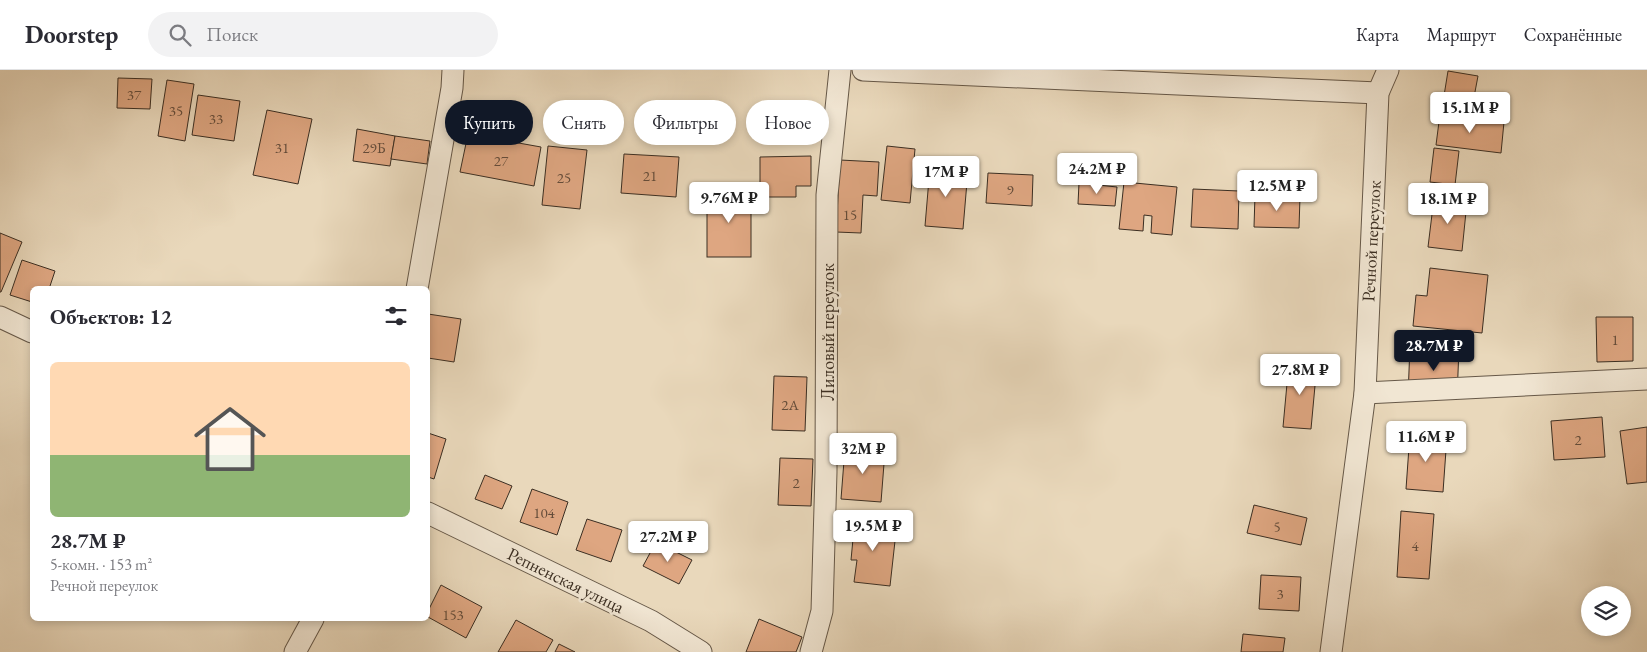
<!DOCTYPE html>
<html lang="ru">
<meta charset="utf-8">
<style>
:root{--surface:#fff;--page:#f2f2f3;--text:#2b2b33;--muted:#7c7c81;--line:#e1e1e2;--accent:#111827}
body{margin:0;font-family:"EB Garamond",serif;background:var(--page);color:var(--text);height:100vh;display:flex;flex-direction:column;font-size:19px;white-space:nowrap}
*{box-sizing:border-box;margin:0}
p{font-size:16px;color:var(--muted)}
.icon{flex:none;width:28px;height:28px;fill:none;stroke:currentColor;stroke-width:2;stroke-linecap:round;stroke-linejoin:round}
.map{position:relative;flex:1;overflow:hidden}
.side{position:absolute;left:30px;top:216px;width:400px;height:335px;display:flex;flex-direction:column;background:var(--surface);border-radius:8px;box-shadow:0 2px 8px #0003}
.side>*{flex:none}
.guide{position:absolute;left:445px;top:30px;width:475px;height:45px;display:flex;gap:10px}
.tools{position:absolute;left:1581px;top:516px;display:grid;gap:10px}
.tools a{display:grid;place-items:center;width:50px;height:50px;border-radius:50%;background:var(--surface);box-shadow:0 2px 8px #0003;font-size:25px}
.price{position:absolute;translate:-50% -42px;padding:0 11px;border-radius:5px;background:#fff;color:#222;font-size:16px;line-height:32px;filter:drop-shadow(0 1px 2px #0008)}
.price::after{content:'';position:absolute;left:50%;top:30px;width:15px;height:11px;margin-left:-8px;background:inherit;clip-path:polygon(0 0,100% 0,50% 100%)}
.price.current{background:var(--accent);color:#fff}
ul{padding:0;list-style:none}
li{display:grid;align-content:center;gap:10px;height:265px;padding:0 20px}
li span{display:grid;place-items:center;height:155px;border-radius:8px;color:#555}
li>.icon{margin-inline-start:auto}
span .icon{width:90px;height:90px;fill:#fffc;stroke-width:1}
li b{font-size:21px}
h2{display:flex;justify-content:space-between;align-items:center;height:60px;padding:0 20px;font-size:21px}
.pill{padding:0 18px;border-radius:22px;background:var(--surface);box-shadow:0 2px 8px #0003;font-size:18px;line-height:45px}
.pill.current{background:var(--accent);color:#fff}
header{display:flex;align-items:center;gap:30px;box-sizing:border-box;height:70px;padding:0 25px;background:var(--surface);border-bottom:1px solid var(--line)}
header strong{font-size:24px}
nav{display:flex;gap:28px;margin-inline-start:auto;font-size:18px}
.search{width:350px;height:45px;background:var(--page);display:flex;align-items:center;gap:12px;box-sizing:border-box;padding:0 18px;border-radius:28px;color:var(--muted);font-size:19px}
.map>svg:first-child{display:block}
</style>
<header>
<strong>Doorstep</strong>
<div class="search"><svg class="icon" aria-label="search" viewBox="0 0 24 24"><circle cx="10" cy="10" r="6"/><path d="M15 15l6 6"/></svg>Поиск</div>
<nav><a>Карта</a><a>Маршрут</a><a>Сохранённые</a></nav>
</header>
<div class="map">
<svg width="1647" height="582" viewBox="0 0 1647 582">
<rect width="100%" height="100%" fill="#e9d8bb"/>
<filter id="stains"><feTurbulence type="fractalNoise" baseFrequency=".004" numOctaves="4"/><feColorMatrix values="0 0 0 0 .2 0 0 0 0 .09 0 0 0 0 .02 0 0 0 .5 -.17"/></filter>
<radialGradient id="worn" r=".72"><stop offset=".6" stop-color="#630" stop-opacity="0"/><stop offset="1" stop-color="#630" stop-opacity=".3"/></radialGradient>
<g fill="#dea681" stroke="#3b2e22">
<path d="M 1448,1 L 1478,6 L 1471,43 L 1442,38 Z"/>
<path d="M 118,8 L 152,9 L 150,39 L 117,38 Z"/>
<path d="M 167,10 L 194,14 L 185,71 L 158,66 Z"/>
<path d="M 198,25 L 240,31 L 234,71 L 192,65 Z"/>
<path d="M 267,40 L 312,49 L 298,114 L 253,105 Z"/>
<path d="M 1440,44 L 1504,52 L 1501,83 L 1436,75 Z"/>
<path d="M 357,59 L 395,66 L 390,96 L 353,91 Z"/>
<path d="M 468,64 L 541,77 L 534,116 L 460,102 Z"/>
<path d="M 395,66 L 430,71 L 427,94 L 391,89 Z"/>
<path d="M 548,76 L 587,80 L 580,139 L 542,135 Z"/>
<path d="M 887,76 L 915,79 L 910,133 L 881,130 Z"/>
<path d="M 1434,78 L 1459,81 L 1455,115 L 1430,112 Z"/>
<path d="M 624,84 L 679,87 L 676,127 L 621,123 Z"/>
<path d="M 811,86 L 811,116 L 796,116 L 796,127 L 760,127 L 760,87 Z"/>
<path d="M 840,90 L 879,92 L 877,126 L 863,125 L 861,163 L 836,162 Z"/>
<path d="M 930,97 L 968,100 L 963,159 L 925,156 Z"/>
<path d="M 988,103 L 1033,105 L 1032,136 L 986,133 Z"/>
<path d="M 1124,112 L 1177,117 L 1172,165 L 1151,163 L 1152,146 L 1144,145 L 1143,161 L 1119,159 Z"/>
<path d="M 1079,113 L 1117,117 L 1115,136 L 1078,134 Z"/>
<path d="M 1193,119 L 1239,121 L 1238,159 L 1191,157 Z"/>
<rect x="707" y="120" width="44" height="67"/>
<path d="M 1255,125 L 1300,127 L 1299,158 L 1254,157 Z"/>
<path d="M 1434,128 L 1467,132 L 1462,181 L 1428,177 Z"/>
<path d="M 0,163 L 22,172 L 1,222 L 0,222 Z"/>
<path d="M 22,190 L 55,201 L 49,219 L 32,219 L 32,232 L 10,225 Z"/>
<path d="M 1430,198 L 1488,205 L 1482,263 L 1413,256 L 1416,225 L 1427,226 Z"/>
<path d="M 428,244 L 461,249 L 454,292 L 428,288 Z"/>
<path d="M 1596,247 L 1633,247 L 1633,291 L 1597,292 Z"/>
<path d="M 1410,275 L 1459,277 L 1457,329 L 1408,327 Z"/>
<path d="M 1289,292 L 1317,294 L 1311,359 L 1283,357 Z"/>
<path d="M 774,306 L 807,307 L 805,361 L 772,360 Z"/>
<path d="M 1602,347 L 1605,387 L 1554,390 L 1551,351 Z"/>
<path d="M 1647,357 L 1647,412 L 1627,414 L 1620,361 Z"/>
<path d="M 428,363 L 446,369 L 434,409 L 428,407 Z"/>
<path d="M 1410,363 L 1447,366 L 1443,422 L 1406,419 Z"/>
<path d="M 845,378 L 885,381 L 881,432 L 841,429 Z"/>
<path d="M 780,388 L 813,389 L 811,436 L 778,435 Z"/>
<path d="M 485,405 L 512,416 L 502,439 L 475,429 Z"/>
<path d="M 532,419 L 568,432 L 557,465 L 520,452 Z"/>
<path d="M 1254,435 L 1307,448 L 1301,475 L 1247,463 Z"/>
<path d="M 1401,441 L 1434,444 L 1429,509 L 1397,507 Z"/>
<path d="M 855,448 L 888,451 L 887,461 L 896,462 L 890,516 L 854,512 L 857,490 L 851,490 Z"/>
<path d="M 587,449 L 622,460 L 611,492 L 576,480 Z"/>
<path d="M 656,472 L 692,490 L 679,514 L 643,496 Z"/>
<path d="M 1261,505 L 1301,507 L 1299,541 L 1259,539 Z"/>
<path d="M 441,515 L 482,537 L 466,568 L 428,547 L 428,541 Z"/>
<path d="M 759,549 L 802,567 L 796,582 L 746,582 Z"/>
<path d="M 516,550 L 553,570 L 546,582 L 498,582 Z"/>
<path d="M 1243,564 L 1285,568 L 1283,582 L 1241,582 Z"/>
<path d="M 559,574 L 575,582 L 555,582 Z"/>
</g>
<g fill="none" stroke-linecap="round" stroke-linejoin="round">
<g stroke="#665848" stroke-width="23">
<g id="minor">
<path d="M 863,0 L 1378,23"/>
<path d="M 417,219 L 452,18 L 453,0"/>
<path d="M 0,247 L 32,262"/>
<path d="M 1365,323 L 1647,309"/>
<path d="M 428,443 L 651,551 L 701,582"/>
<path d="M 295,582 L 313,549"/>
<path d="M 811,582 L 822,541 L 826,402 L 827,125 L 840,0"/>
<path d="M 1331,582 L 1365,323 L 1378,23 L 1388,0"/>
</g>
</g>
<use href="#minor" stroke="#f1e6d3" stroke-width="21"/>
</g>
<g text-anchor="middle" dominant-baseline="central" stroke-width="5" stroke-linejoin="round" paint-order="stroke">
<g font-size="15" fill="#644c3a">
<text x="134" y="24">37</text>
<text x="176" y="40">35</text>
<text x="216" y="48">33</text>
<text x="282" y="77">31</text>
<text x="374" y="77">29Б</text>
<text x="501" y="90">27</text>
<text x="650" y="105">21</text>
<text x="564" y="107">25</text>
<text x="1010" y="119">9</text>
<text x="850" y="144">15</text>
<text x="1615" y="269">1</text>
<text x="790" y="334">2А</text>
<text x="1578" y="369">2</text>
<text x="796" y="412">2</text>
<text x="544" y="442">104</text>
<text x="1277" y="456">5</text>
<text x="1415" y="475">4</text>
<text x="1280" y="523">3</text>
<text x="453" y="544">153</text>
</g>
<g font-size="18" fill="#3b2e22" stroke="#f1e6d3">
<text transform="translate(1371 171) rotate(-87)">Речной переулок</text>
<text transform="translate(827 262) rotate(-90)">Лиловый переулок</text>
<text transform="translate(566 510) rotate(26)">Репненская улица</text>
</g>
</g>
<rect width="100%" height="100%" filter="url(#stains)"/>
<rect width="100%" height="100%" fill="url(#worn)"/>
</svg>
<div class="tools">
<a><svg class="icon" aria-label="layers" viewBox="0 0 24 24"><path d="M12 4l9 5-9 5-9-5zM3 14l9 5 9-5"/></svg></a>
</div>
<b class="price" style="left:1470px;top:64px">15.1M ₽</b>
<b class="price" style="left:1097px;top:125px">24.2M ₽</b>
<b class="price" style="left:946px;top:128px">17M ₽</b>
<b class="price" style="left:1277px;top:142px">12.5M ₽</b>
<b class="price" style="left:729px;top:154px">9.76M ₽</b>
<b class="price" style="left:1448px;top:155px">18.1M ₽</b>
<b class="price current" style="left:1434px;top:302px">28.7M ₽</b>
<b class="price" style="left:1300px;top:326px">27.8M ₽</b>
<b class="price" style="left:1426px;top:393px">11.6M ₽</b>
<b class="price" style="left:863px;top:405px">32M ₽</b>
<b class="price" style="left:873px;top:482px">19.5M ₽</b>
<b class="price" style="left:668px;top:493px">27.2M ₽</b>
<div class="guide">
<a class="pill current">Купить</a>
<a class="pill">Снять</a>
<a class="pill">Фильтры</a>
<a class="pill">Новое</a>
</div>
<section class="side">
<h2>Объектов: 12<svg class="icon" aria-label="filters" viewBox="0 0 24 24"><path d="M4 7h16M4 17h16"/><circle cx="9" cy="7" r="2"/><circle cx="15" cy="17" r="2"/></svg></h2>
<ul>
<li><span style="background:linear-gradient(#ffd9b3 60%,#8fb573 0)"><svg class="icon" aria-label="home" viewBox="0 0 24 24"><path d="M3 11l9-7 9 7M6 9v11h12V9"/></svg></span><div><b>28.7M ₽</b><p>5-комн. · 153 m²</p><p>Речной переулок</p></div></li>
</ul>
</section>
</div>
